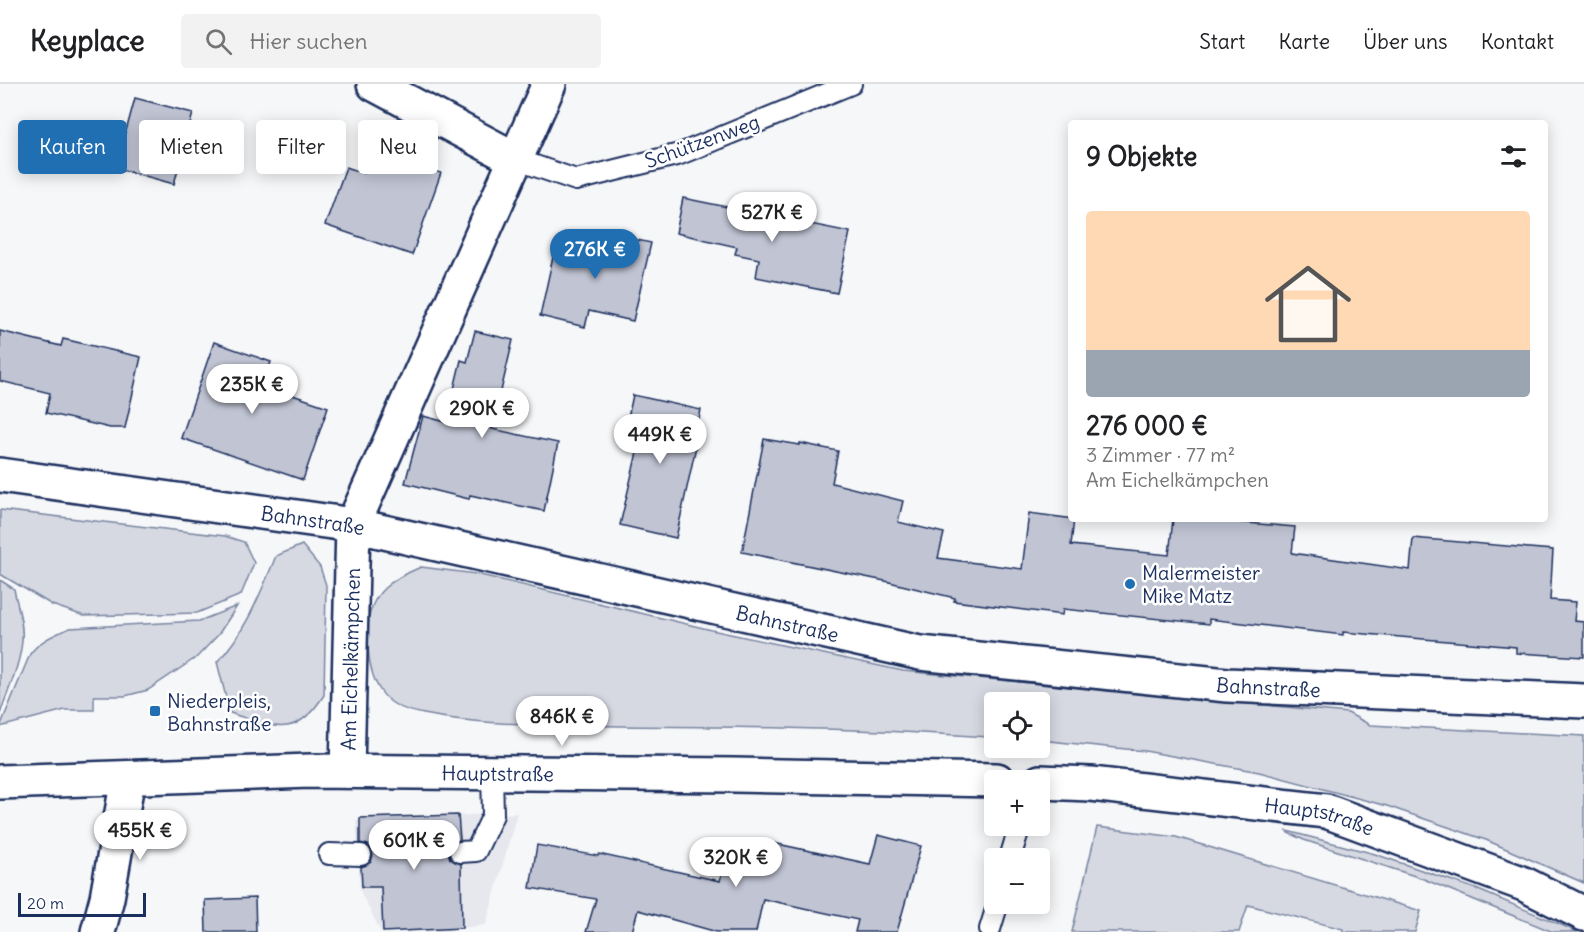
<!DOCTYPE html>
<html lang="de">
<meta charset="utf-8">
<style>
:root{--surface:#fff;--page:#f2f2f2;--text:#202124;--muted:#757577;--line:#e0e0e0;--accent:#1f6fb2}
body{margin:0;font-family:Delius,sans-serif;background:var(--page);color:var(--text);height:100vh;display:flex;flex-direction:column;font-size:22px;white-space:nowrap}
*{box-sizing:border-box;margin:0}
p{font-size:20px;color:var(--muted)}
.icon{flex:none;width:33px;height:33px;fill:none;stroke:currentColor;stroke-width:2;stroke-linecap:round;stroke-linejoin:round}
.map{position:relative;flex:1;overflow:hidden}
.details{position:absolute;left:1068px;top:36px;width:480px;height:402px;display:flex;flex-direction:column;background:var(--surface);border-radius:6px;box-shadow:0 3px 15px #0003}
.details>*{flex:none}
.banner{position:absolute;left:18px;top:36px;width:570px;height:54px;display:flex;gap:12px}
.fabs{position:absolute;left:984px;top:608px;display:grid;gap:12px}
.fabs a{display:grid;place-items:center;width:66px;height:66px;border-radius:6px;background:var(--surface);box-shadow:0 3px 15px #0003;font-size:30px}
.scale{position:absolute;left:18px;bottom:15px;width:128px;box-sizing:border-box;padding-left:6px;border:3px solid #1b2f5e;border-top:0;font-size:16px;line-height:21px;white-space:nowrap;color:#1b2f5e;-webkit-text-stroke:4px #fff;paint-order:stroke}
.price{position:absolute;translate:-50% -51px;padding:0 14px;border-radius:21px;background:#fff;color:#222;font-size:20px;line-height:39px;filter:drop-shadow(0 2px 3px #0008)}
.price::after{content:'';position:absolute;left:50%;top:36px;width:18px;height:14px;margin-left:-9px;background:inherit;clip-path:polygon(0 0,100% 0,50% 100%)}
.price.on{background:var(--accent);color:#fff}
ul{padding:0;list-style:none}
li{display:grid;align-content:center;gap:12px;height:318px;padding:0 18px}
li+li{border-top:2px solid var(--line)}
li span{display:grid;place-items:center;height:186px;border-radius:6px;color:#555}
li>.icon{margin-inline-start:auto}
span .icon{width:108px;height:108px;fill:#fffc;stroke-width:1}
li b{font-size:26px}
h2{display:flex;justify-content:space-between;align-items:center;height:72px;padding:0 18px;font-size:26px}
.pill{padding:0 21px;border-radius:6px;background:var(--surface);box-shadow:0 3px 15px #0003;font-size:21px;line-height:54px}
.pill.on{background:var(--accent);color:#fff}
header{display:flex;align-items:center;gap:36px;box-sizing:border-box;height:84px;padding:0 30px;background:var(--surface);border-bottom:2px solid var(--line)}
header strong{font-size:28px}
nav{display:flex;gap:33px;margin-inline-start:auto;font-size:21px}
.search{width:420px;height:54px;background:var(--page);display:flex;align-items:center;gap:15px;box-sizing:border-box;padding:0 21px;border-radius:6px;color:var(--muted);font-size:22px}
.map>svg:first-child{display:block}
</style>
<header>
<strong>Keyplace</strong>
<div class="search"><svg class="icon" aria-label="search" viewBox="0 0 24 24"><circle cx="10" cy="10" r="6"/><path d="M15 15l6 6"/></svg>Hier suchen</div>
<nav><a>Start</a><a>Karte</a><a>Über uns</a><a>Kontakt</a></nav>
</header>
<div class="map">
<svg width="1584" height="848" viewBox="0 0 1584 848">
<rect width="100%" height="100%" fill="#f6f7f9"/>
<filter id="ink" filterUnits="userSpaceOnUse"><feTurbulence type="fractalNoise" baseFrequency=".0167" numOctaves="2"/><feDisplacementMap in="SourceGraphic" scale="12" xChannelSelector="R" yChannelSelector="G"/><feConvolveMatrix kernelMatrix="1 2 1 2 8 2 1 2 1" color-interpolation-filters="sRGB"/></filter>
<g filter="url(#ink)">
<path fill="#e6e8ee" d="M 517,729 L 486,841 L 447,846 L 381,848 L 360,807 L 356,736 Z"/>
<g fill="#d6d9e2" stroke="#7884a0" stroke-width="1.5">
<path d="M 0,426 L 225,452 L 244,458 L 254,479 L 241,511 L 197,529 L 84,532 L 52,521 L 0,490 Z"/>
<path d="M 302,461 L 320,483 L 326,501 L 324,611 C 295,657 274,643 230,629 L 217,578 C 246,548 260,510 276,472 Z"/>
<path d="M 421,483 L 476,490 L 716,547 L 903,587 L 1348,629 L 1370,641 L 1584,652 L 1584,799 L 1486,756 L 1387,722 L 1259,688 L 1145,667 L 1040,656 L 1040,618 L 994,618 L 994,653 C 937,650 880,646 822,645 C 735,642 647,643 559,641 C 514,640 469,639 424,630 C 414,628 403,626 394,620 C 369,604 367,569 368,542 C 370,508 392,495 421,483 Z"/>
<path d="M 0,496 L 14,505 C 17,521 24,540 22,557 C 20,581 8,606 0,630 Z"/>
<path d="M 237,522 L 218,551 L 197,573 L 148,606 L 125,612 L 94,612 L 94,626 L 65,626 L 0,643 L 30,570 C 40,556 54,551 70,544 L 199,537 Z"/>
<path d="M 1097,743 L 1176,753 L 1421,827 L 1415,848 L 1343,848 L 1343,845 L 1248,821 L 1239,848 L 1072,848 Z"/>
<path d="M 1287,747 L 1375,770 L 1476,805 L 1578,848 L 1553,848 L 1421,794 L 1304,756 L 1288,749 Z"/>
</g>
<g fill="#c0c4d3" stroke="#1b2f5e" stroke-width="1.5">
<path d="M 135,14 L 193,29 L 174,100 L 116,84 Z"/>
<path d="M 372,65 L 441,89 L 412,171 L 325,141 L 346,83 L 364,89 Z"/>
<path d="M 683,114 L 850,148 L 837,209 L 756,193 L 759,175 L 735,170 L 737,163 L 676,149 Z"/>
<path d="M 606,149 L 651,159 L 633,237 L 589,227 L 585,243 L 540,232 L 557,155 L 603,165 Z"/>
<path d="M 0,247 L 61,262 L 63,255 L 141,273 L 125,344 L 110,344 L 46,329 L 50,309 L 0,297 Z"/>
<path d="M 475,247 L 513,256 L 492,345 L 558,359 L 544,427 L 470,411 L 469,415 L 405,399 L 423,332 L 446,338 L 461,276 L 467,278 Z"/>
<path d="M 214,258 L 271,278 L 263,301 L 328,323 L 303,396 L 181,354 Z"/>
<path d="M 633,311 L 701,326 L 697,344 L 700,344 L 676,454 L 620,441 L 642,347 L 626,343 Z"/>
<path d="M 764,355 L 800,361 L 800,359 L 838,367 L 832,399 L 903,417 L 898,438 L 944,449 L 938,474 L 1022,485 L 1029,429 L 1074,435 L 1071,461 L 1169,471 L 1173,435 L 1224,435 L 1224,437 L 1295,443 L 1292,469 L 1410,486 L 1413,454 L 1553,466 L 1550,516 L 1576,518 L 1574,537 L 1584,538 L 1584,573 L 1516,569 L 1516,563 L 1343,548 L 1343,551 L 1209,535 L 1209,540 L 1063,525 L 1062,531 L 1017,525 L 954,517 L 955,514 L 885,497 L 742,468 Z"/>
<path d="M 458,731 L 460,756 L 453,758 L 448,768 L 450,775 L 461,780 L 462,844 L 383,848 L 381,803 L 362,803 L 361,783 L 371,778 L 373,771 L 368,761 L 360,759 L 360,734 Z"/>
<path d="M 878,751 L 921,762 L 897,848 L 855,848 L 858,836 L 763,815 L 756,848 L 717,848 L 638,826 L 632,848 L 586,848 L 596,815 L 530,804 L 537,761 L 598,772 L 599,770 L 720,797 L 726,771 L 768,780 L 773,759 L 870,780 Z"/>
<path d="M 255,814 L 256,848 L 206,848 L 205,816 Z"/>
</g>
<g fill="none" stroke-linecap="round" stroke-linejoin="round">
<g stroke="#1b2f5e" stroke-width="24">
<g id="lane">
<path d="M 515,75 L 576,96 L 680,70 L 851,0"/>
<path d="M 460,768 L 476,767 L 493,731 L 492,688"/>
<path d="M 329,770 L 361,771"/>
<path d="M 1010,774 L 1020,741"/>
<path d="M 990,845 L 998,819"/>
</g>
</g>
<g stroke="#1b2f5e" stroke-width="38">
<g id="street">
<path d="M 374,0 L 515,75"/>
<path id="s1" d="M 0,391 L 353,441 L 920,569 L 1227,601 L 1584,617"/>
<path id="s2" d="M 347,687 L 353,441 L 549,0"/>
<path d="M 98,848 L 107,814 L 128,694"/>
</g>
</g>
<g stroke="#1b2f5e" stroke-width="38">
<g id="secondary">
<path id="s3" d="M 0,698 L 310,687 L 734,691 L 997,696"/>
<path id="s4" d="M 1040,698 L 1091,700 L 1326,727 L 1524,800 L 1584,830"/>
</g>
</g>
<use href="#lane" stroke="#fff" stroke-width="20"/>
<use href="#street" stroke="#fff" stroke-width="33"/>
<use href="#secondary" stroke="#fff" stroke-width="33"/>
</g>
</g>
<g fill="#1f6fb2" stroke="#fff" stroke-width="2">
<circle cx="1130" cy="500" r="6"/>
<rect x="149" y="621" width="12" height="12" rx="3"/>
</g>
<g text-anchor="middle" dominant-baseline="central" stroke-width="5" stroke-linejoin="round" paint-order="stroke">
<g font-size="20" fill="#1b2f5e" stroke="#fff">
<text transform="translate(702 57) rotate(-20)">Schützenweg</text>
<text stroke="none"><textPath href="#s1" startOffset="316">Bahnstraße</textPath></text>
<text stroke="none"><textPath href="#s1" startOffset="802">Bahnstraße</textPath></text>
<text stroke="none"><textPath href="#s2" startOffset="112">Am Eichelkämpchen</textPath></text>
<text stroke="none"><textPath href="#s1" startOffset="1288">Bahnstraße</textPath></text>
<text stroke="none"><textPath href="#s3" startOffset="498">Hauptstraße</textPath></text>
<text stroke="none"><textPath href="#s4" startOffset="282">Hauptstraße</textPath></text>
</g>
<g font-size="20" fill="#1b2f5e" stroke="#fff" text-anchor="start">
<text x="1142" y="488">Malermeister<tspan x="1142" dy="23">Mike Matz</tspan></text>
<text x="167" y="616">Niederpleis,<tspan x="167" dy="23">Bahnstraße</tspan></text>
</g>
</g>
</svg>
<div class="fabs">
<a><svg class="icon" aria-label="locate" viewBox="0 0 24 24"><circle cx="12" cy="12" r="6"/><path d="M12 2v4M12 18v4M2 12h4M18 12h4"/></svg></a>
<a>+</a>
<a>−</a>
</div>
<div class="scale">20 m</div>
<b class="price" style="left:772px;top:159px">527K €</b>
<b class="price on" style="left:595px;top:196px">276K €</b>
<b class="price" style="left:252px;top:331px">235K €</b>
<b class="price" style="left:482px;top:355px">290K €</b>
<b class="price" style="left:660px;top:381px">449K €</b>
<b class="price" style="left:562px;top:663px">846K €</b>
<b class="price" style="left:140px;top:777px">455K €</b>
<b class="price" style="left:414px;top:787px">601K €</b>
<b class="price" style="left:736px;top:804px">320K €</b>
<div class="banner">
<a class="pill on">Kaufen</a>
<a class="pill">Mieten</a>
<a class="pill">Filter</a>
<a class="pill">Neu</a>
</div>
<section class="details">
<h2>9 Objekte<svg class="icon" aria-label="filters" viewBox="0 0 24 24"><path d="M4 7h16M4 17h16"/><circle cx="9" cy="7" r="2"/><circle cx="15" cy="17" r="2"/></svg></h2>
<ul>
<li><span style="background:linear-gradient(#ffd9b3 75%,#9aa5b1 0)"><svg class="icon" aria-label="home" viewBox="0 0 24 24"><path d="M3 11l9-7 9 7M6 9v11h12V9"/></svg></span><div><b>276 000 €</b><p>3 Zimmer · 77 m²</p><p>Am Eichelkämpchen</p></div></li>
</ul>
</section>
</div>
